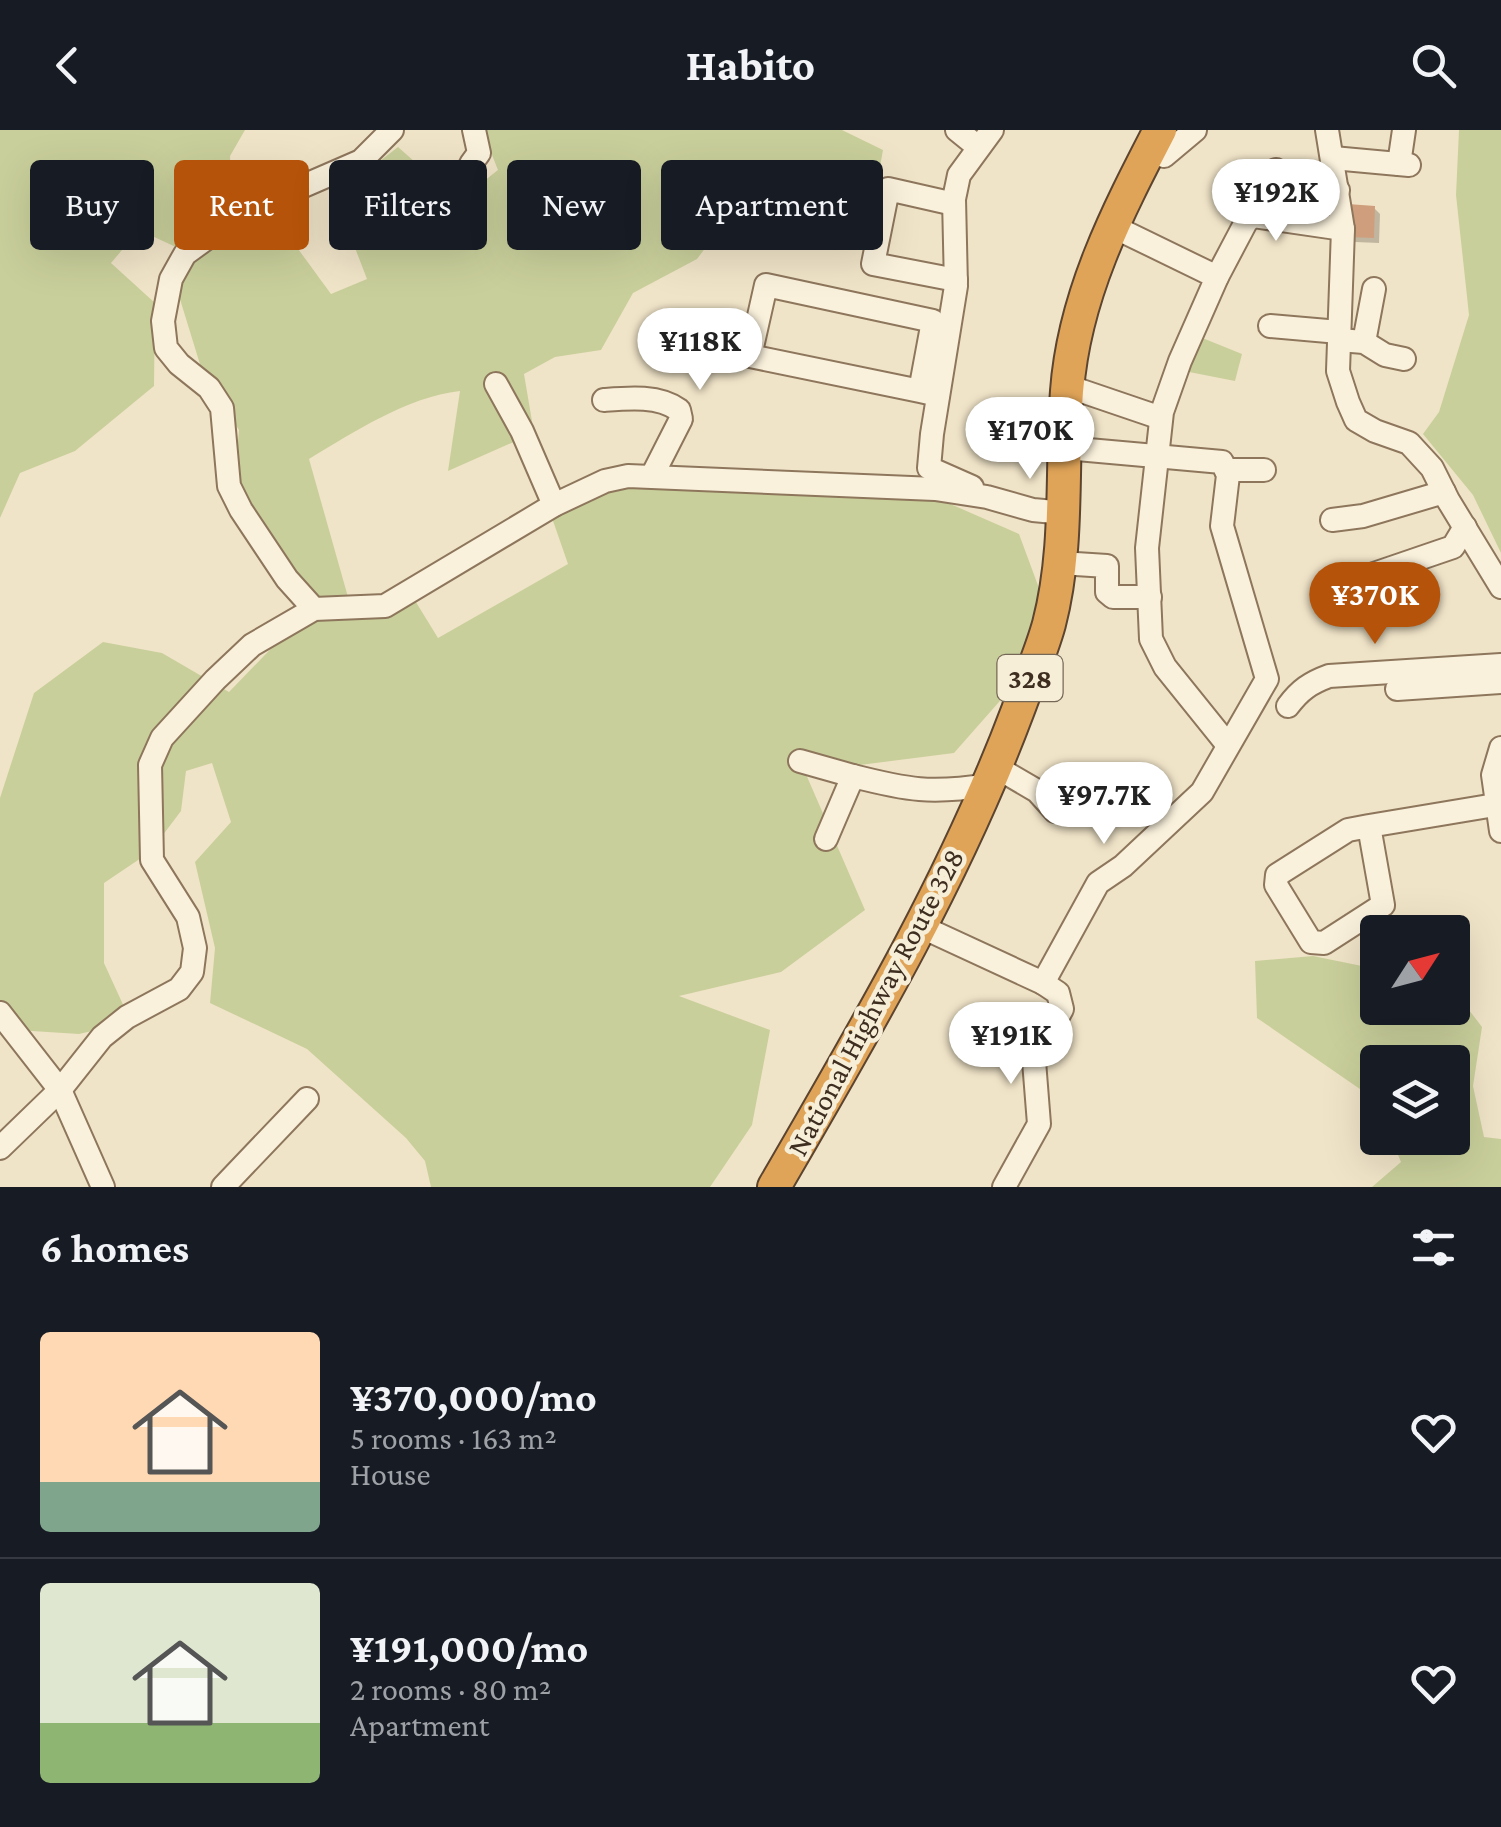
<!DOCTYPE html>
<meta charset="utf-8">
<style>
:root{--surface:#171b24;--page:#20242c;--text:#f1f3f6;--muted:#9ea1a6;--line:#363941;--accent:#b45309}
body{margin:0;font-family:"Crimson Pro",serif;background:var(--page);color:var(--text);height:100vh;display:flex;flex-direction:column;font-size:38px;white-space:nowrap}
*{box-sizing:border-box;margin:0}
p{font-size:32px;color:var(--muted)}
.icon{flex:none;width:55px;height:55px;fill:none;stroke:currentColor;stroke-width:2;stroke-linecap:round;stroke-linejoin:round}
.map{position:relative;height:1057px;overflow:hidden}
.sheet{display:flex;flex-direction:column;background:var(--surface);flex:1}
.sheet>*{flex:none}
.top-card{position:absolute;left:30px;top:30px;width:1000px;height:90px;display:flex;gap:20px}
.needle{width:65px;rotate:54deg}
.buttons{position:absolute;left:1360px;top:785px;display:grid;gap:20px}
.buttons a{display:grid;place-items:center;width:110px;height:110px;border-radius:10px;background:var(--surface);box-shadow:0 10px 40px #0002;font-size:50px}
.price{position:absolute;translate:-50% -85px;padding:0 22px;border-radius:35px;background:#fff;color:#222;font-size:32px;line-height:65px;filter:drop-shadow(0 2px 5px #0008)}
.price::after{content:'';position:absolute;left:50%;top:60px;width:30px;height:22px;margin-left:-15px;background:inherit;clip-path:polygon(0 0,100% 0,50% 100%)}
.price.on{background:var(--accent);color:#fff}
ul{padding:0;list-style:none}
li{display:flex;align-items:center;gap:30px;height:250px;padding:0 40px}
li+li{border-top:2px solid var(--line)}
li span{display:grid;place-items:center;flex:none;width:280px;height:200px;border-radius:10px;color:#555}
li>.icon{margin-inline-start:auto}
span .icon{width:120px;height:120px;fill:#fffc;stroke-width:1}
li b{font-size:42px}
h2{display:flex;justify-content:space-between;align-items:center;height:120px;padding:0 40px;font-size:42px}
.tag{padding:0 35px;border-radius:10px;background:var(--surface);box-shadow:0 10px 40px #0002;font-size:35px;line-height:90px}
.tag.on{background:var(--accent);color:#fff}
header{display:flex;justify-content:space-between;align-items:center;height:130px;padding:0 40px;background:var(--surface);font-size:45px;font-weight:700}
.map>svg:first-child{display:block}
</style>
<header><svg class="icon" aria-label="back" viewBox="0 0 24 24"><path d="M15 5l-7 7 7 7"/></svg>Habito<svg class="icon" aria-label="search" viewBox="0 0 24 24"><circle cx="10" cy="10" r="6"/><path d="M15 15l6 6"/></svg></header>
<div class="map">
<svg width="1501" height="1057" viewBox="0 0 1501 1057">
<rect width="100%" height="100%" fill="#f0e4c8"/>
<g fill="#c9cf9b">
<path d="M 0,0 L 245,0 L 230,26 L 235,109 L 282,97 L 331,164 L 367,149 L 335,66 L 398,17 L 459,71 L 498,40 L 482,0 L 842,0 L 883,20 L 875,64 L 832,118 L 775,112 L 728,88 L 697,129 L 633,163 L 601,220 L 555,227 L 524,244 L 534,303 L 448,341 L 460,261 C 407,267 354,302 309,329 L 348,467 L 411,464 L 438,508 L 568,434 L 552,388 L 593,366 L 683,348 L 939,369 L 1019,404 L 1043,469 L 1006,564 L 954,623 L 805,642 L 865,780 L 781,842 L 679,866 L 770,900 L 752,995 L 710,1057 L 431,1057 L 425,1031 L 406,1008 L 307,919 L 210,873 L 215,818 L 195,732 L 231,692 L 212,633 L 186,641 L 181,681 L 150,722 L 104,753 L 104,833 L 131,892 L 79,904 L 0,899 L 0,668 L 34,563 L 103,512 L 162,523 L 229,562 L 316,472 L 233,368 L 239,300 L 203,244 L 175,153 L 178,118 L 139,100 L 111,133 L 155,173 L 154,256 L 75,321 L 20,343 L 0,388 Z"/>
<path d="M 1459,0 L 1501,0 L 1501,423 L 1473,365 L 1423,304 L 1439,282 L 1469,185 L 1456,65 Z"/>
<path d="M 1200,207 L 1242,224 L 1235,251 L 1184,241 Z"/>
<path d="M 1313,826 L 1362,836 L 1377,833 L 1378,878 L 1452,878 L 1453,859 L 1482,897 L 1473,956 L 1484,1007 L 1501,1009 L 1501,1057 L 1372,1057 L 1401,1032 L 1391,1008 L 1452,1008 L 1452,932 L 1378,932 L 1377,977 L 1373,968 L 1257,888 L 1255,831 Z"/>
</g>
<path fill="#0003" d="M 1374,78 L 1380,84 L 1379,113 L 1355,112 L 1349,106 Z"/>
<path fill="#cf9f7d" d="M 1348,74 L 1375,76 L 1374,108 L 1347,107 Z"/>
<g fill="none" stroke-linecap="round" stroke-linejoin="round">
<g stroke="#8d765c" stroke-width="26">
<g id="minor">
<path d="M 957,0 L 978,17"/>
<path d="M 1327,0 L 1343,99 L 1338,241 L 1348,272 L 1356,290 L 1375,301 L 1409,313 L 1432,338 L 1448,370 L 1501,457"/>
<path d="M 1149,21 L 1164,26 L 1195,0"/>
<path d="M 1333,28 L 1409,35"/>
<path d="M 471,34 L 479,23 L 474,0"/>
<path d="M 1399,34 L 1404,0"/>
<path d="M 1276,40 L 1296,54 L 1338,60"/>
<path d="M 954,74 L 888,59 L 873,134 L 956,150"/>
<path d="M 1112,96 L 1217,147 L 1180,231 L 1162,282 L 1147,418 L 1151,509 L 1165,537 L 1227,614"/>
<path d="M 1217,147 L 1246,92 L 1253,86 L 1343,99"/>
<path d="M 1270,196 L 1339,202"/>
<path d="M 1339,210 L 1364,212 L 1385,225 L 1404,229"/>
<path d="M 1364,212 L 1374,159"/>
<path d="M 496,254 L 522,301 L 554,375"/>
<path d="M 1067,256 L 1161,288"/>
<path d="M 920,261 L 933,191 L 766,155 L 750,226 L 920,261 L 938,265"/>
<path d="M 604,270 C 628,268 659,265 679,280 L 681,289 L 652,346"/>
<path d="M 1226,340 L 1264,340"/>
<path d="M 972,357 L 929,338 L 932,304 L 956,156 L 954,69 L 959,45 L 992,0"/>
<path d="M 1332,390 L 1363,386 L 1444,362"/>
<path d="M 1060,433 L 1107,436 L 1107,462 L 1113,467 L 1150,467"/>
<path d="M 1374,444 L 1453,417 L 1465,397"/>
<path d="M 314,479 L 287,449 L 241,380 L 229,356 L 222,278 L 209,258 L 179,234 L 166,218 L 163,191 L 171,149 L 185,124 L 214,103 L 285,64 L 361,31 L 392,0"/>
<path d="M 1397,559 L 1501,552"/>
<path d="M 1288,576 C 1300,560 1310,553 1329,546 L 1501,535"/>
<path d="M 1501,618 L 1493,645 L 1501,701"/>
<path d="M 800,631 L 853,646"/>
<path d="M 996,637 L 1037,661 L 1055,681 L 1090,652"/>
<path d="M 1369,696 L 1383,775 L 1324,813 L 1311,812 L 1276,755 L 1277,745 L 1348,700 L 1369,696 L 1495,675"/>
<path d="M 826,709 L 853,646 C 908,660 931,664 988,655"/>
<path d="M 922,797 L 1043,853 L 1058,863 L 1062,879 L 1034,931 L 1039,994 L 1004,1057"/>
<path d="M 1043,853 L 1098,753 L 1123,736 L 1202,662 L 1267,549 L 1222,396 L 1228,345 L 1222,332 L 1066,318"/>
<path d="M 0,883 L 60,960 L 103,1057"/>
<path d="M 0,1018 L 60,960 L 102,907 L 127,887 L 179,859 L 192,842 L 195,818 L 188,787 L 152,730 L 150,635 L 162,608 L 215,550 L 252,515 L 314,479 L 385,476 L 554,375 L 605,351 L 628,346 L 935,359 L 987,367 L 1033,380 L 1065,383"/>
<path d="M 223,1057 L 307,969"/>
</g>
</g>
<g stroke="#5b4430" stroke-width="36">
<path id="highway" d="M 774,1057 C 864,902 955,748 1018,580 C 1028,552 1041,523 1049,494 C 1069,417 1061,340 1067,261 C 1074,166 1117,83 1160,0"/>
</g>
<use href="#minor" stroke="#faf1dc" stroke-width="22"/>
<use href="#highway" stroke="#e0a458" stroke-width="32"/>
</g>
<g text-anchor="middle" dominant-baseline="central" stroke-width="9" stroke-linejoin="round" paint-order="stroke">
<rect fill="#f7eed8" stroke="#756857" stroke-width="2.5" x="997.5" y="525" width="65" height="46" rx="8"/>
<g font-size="28" font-weight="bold" fill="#3d2e20">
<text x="1030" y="548">328</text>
</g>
<g font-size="30" fill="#3d2e20" stroke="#f7eed8">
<text transform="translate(875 872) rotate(-62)">National Highway Route 328</text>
</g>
</g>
</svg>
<div class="buttons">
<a><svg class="needle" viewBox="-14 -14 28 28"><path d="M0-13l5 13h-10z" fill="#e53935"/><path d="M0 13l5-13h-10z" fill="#9ea1a6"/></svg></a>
<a><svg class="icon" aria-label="layers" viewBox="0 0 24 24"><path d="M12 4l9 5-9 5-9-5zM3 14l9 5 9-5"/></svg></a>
</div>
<b class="price" style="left:1276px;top:114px">¥192K</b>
<b class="price" style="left:700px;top:263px">¥118K</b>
<b class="price" style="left:1030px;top:352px">¥170K</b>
<b class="price on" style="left:1375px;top:517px">¥370K</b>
<b class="price" style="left:1104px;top:717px">¥97.7K</b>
<b class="price" style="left:1011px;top:957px">¥191K</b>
<div class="top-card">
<a class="tag">Buy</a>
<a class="tag on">Rent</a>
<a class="tag">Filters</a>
<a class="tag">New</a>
<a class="tag">Apartment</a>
</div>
</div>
<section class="sheet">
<h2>6 homes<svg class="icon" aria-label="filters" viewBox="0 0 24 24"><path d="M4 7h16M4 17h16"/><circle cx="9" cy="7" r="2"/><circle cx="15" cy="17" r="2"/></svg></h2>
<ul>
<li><span style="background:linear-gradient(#ffd9b3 75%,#7fa58c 0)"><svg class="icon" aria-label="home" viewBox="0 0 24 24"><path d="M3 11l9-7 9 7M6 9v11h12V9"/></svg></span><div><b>¥370,000/mo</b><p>5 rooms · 163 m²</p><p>House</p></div><svg class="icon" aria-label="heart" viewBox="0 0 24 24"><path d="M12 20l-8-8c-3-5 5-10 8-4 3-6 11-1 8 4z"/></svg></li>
<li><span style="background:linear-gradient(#dfe7d0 70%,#8fb573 0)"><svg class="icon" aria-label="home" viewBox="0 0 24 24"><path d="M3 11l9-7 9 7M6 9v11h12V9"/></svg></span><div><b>¥191,000/mo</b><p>2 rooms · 80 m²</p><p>Apartment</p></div><svg class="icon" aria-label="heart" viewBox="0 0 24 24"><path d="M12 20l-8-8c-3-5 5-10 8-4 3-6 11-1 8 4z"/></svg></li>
</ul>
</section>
